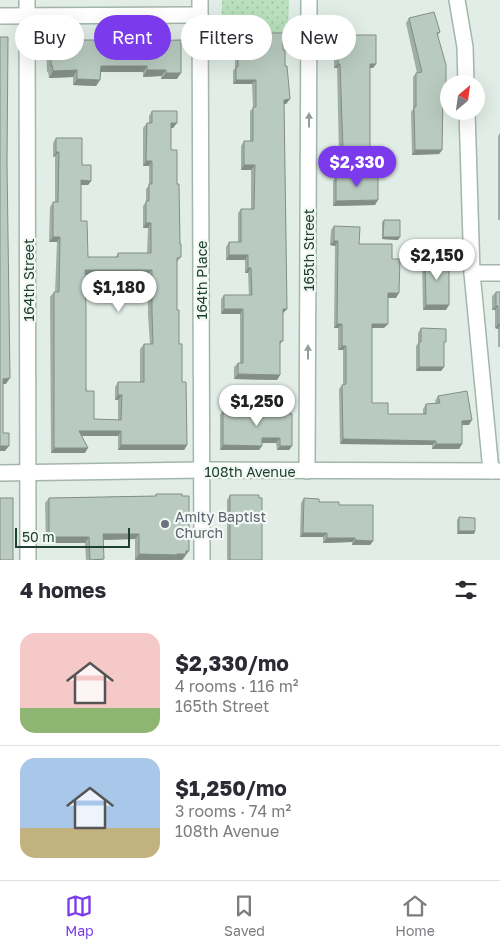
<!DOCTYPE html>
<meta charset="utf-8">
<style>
:root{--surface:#fff;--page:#f7f7f7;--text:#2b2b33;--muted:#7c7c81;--line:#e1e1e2;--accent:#7c3aed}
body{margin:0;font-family:"Golos Text",sans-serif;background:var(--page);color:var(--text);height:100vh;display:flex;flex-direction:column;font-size:19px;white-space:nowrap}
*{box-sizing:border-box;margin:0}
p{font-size:16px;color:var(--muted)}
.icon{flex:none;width:28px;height:28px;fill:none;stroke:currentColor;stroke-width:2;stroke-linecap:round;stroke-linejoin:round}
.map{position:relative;height:560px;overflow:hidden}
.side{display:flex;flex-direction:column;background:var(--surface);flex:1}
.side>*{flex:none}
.top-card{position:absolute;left:15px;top:15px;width:470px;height:45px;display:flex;gap:10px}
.needle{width:32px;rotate:29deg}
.buttons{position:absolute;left:440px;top:75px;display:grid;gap:10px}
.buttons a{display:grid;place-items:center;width:45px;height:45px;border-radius:50%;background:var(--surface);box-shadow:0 5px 20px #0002;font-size:25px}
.scale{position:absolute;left:15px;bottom:12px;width:115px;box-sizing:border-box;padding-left:5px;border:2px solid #1f4032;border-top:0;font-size:14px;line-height:18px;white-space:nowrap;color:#1f4032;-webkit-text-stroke:4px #f2f9f4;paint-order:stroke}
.price{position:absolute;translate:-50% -42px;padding:0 11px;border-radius:18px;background:#fff;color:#222;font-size:16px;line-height:32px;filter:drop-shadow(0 1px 2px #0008)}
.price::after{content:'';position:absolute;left:50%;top:30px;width:15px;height:11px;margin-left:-8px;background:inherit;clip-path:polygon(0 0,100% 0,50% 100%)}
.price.selected{background:var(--accent);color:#fff}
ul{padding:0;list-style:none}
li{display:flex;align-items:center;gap:15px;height:125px;padding:0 20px}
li+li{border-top:1px solid var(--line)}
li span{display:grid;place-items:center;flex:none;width:140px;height:100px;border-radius:15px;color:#555}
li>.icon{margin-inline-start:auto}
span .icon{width:60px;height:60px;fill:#fffc;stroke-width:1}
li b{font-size:21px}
h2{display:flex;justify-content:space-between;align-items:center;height:60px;padding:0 20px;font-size:21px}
.tag{padding:0 18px;border-radius:22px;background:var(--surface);box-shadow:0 5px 20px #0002;font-size:18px;line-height:45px}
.tag.selected{background:var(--accent);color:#fff}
.dock{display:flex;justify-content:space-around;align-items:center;height:70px;border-top:1px solid var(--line);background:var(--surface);font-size:14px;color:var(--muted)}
.dock a{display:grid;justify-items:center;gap:2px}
.dock .selected{color:var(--accent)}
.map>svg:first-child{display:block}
</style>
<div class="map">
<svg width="500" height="560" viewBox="0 0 500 560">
<defs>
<pattern id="grass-dots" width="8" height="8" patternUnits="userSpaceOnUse" patternTransform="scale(1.25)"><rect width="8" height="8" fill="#b8e1bc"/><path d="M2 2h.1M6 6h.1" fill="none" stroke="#9ec2a2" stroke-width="1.8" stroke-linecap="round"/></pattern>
</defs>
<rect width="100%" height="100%" fill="#e1ede6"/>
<path fill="url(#grass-dots)" d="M 222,0 L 289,0 L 288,33 L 221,32 Z"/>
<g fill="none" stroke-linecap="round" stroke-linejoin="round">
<g stroke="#a3b6ac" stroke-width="18">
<g id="minor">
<path d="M 27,0 L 28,560"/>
<path d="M 200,0 L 202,560"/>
<path d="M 457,0 L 465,47 L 466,84"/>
<path d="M 0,16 L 200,15"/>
<path d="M 467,111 L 472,273 L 491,471"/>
<path d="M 472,273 L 500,273"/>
<path d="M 307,471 L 309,0"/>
<path d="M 0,473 L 202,470 L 500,471"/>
</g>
</g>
<use href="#minor" stroke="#fff" stroke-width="15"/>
</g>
<g fill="#9fafa6" fill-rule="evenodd">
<path d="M 409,18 L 440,32 L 438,35 L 443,100 L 442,150 L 439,154 L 412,155 L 411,112 L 413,109 L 413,77 L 416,73 L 417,73 L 406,23 Z"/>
<path d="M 238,33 L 283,50 L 290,99 L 286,104 L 284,104 L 287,309 L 283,313 L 283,341 L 280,344 L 280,375 L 277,380 L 234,379 L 234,367 L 238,363 L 240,363 L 240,314 L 221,314 L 221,299 L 224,295 L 249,295 L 248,273 L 245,273 L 245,260 L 226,260 L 226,247 L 229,242 L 238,242 L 238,213 L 241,209 L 251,209 L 251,170 L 241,170 L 241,146 L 244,141 L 250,141 L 250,111 L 253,108 L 252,84 L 233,84 L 233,71 L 235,68 L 235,38 Z"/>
<path d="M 338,35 L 376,64 L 373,68 L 370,68 L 370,149 L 366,154 L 339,154 L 337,68 L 334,68 L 334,39 Z"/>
<path d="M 51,36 L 77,40 L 104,40 L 106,37 L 132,41 L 177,79 L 161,79 L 161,76 L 143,77 L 143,72 L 101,72 L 100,80 L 96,86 L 73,85 L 73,77 L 49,78 L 48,72 L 47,72 L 46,42 Z"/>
<path d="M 152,111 L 177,123 L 173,128 L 171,128 L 171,150 L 177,184 L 181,257 L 177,262 L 177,310 L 182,382 L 187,445 L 184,450 L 118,450 L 118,436 L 82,436 L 85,453 L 51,453 L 50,297 L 54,292 L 55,292 L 57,242 L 49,242 L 50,207 L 53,202 L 55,202 L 55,156 L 53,157 L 53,143 L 56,138 L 82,165 L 91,181 L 88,185 L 81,185 L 81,221 L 88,257 L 116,257 L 118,253 L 147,253 L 148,228 L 143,228 L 143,206 L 146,202 L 146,189 L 149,185 L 149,166 L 143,166 L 143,128 L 147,123 L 149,123 L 149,116 ZM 148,274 L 148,315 L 150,344 L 144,344 L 140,349 L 140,382 L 118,382 L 115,387 L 115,400 L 118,400 L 118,420 L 94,419 L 86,387 L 85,275 Z"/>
<path d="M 500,133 L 500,220 L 498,220 L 498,136 Z"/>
<path d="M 336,176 L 375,205 L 333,206 L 333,181 Z"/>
<path d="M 384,220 L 398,240 L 382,239 L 382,222 Z"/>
<path d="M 334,226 L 359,244 L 392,259 L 396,298 L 388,298 L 384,328 L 372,328 L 372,403 L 388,414 L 423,414 L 423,409 L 426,404 L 436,404 L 435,401 L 438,396 L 469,425 L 462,425 L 462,444 L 459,449 L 432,449 L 432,445 L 340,444 L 339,389 L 342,385 L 343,385 L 343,350 L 338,350 L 338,328 L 334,328 L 335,246 L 330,245 L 331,230 Z"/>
<path d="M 425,257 L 446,310 L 423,310 L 422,262 Z"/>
<path d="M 496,292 L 500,292 L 500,347 L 498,347 L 498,329 L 495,328 L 495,310 L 492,310 L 492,296 Z"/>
<path d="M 421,328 L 444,344 L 444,367 L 441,371 L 416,371 L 416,346 L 418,343 L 418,333 Z"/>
<path d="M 259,407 L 271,409 L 292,446 L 289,450 L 277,450 L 276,443 L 262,443 L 262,446 L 259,450 L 220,450 L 220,415 L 223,410 L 257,410 Z"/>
<path d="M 156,494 L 185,557 L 182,560 L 135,560 L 135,539 L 103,540 L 103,560 L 86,560 L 85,543 L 46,543 L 45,503 L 49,498 L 155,496 Z"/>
<path d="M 230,495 L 259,498 L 262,560 L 227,560 L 227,500 Z"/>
<path d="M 304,498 L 319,502 L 339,505 L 373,541 L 370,545 L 352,545 L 352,542 L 323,543 L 323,537 L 300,537 L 301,503 Z"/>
<path d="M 459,517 L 475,531 L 474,534 L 457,534 L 457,520 Z"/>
</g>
<g fill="#828e87">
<path d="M 338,64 L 340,64 L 337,68 L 334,68 Z"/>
<path d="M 370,64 L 376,64 L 373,68 L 367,68 Z"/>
<path d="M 101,66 L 147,66 L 143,72 L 96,72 Z"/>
<path d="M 77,70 L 73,77 L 49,78 L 53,71 Z"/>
<path d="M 147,70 L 166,70 L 161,76 L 143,77 Z"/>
<path d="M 166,73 L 181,73 L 177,79 L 161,79 Z"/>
<path d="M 77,79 L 100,80 L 96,86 L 73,85 Z"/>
<path d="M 236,80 L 256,80 L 252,84 L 233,84 Z"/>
<path d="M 290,99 L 286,104 L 281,104 L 284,100 Z"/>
<path d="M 171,123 L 177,123 L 173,128 L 168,128 Z"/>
<path d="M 343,149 L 370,149 L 366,154 L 339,154 Z"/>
<path d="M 415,150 L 442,150 L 439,154 L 412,155 Z"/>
<path d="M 56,152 L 59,152 L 55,156 L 53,157 Z"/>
<path d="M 146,161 L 152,161 L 149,166 L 143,166 Z"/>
<path d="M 244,165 L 255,165 L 251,170 L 241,170 Z"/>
<path d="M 81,180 L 91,181 L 88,185 L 78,185 Z"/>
<path d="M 378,200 L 375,205 L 333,206 L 336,201 Z"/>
<path d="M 146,223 L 151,223 L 148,228 L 143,228 Z"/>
<path d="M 53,237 L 60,237 L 57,242 L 49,242 Z"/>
<path d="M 383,237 L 400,237 L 398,240 L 382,239 Z"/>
<path d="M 334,241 L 338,241 L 335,246 L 330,245 Z"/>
<path d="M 229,255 L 248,255 L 245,260 L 226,260 Z"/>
<path d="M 248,268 L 251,268 L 248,273 L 245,273 Z"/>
<path d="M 85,270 L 152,270 L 148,274 L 81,275 Z"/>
<path d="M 388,293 L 399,293 L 396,298 L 384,298 Z"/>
<path d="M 426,305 L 449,305 L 446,310 L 423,310 Z"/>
<path d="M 496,306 L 498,306 L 495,310 L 492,310 Z"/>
<path d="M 224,309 L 243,309 L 240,314 L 221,314 Z"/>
<path d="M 283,309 L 287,309 L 283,313 L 279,313 Z"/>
<path d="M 337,324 L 342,324 L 338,328 L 334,328 Z"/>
<path d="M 372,324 L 388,324 L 384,328 L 369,328 Z"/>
<path d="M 498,324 L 500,324 L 500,325 L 498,329 L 495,328 Z"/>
<path d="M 342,346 L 346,346 L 343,350 L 338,350 Z"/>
<path d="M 419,367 L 444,367 L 441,371 L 416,371 Z"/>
<path d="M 238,374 L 280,375 L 277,380 L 234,379 Z"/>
<path d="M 10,378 L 6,384 L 0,384 L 3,379 Z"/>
<path d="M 118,395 L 122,395 L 118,400 L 115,400 Z"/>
<path d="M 472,420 L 469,425 L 459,425 L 462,421 Z"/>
<path d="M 79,431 L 121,431 L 118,436 L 76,436 Z"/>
<path d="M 262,438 L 280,438 L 276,443 L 259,443 Z"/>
<path d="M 343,439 L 436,441 L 432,445 L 340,444 Z"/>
<path d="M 436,444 L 462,444 L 459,449 L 432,449 Z"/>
<path d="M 121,445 L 187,445 L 184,450 L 118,450 Z"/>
<path d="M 223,445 L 262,446 L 259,450 L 220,450 Z"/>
<path d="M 0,446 L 9,446 L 5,451 L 0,451 Z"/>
<path d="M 280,446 L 292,446 L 289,450 L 277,450 Z"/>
<path d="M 54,448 L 88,448 L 85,453 L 51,453 Z"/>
<path d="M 459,531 L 475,531 L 474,534 L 457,534 Z"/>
<path d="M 303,533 L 327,533 L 323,537 L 300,537 Z"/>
<path d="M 103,534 L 139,534 L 135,539 L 99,540 Z"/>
<path d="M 49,537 L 89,537 L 85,543 L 46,543 Z"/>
<path d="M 327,538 L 355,538 L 352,542 L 323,543 Z"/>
<path d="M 355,540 L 373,541 L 370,545 L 352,545 Z"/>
<path d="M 186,551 L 189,551 L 182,560 L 135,560 L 139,554 L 177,554 Z"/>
</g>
<g fill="#b9cbc1" stroke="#828e87" fill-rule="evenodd">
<path d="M 434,12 L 440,32 L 437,33 L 446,65 L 446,95 L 443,95 L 442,150 L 415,150 L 414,107 L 416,107 L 416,73 L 422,72 L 409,18 Z"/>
<path d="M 238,33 L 283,33 L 283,50 L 285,50 L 285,66 L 287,66 L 290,99 L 284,100 L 287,309 L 283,309 L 283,341 L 280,341 L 280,375 L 238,374 L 238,363 L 243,363 L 243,309 L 224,309 L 224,295 L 252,295 L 251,268 L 248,268 L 248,255 L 229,255 L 229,242 L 241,242 L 241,209 L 254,209 L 254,207 L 255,165 L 244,165 L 244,141 L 253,141 L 253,107 L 256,107 L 256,80 L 236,80 L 236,67 L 238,67 Z"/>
<path d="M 338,35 L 376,35 L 376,64 L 370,64 L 370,149 L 343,149 L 340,64 L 338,64 Z"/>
<path d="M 51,36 L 77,36 L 77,40 L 106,40 L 106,37 L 132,37 L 132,41 L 181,40 L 181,73 L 166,73 L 166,70 L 147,70 L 147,66 L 101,66 L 100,80 L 77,79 L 77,70 L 53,71 L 52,65 L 51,66 Z"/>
<path d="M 0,37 L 8,37 L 7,163 L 10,378 L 3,379 L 3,433 L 9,433 L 9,446 L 0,446 Z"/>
<path d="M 152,111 L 177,111 L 177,123 L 171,123 L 171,150 L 177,150 L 177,184 L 179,184 L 180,244 L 181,244 L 181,257 L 177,258 L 177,310 L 179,310 L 179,344 L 182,344 L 182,382 L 186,382 L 187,445 L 121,445 L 121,431 L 79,431 L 88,448 L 54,448 L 54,292 L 59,292 L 60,237 L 53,237 L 53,202 L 58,202 L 59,152 L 56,152 L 56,138 L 82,138 L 82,165 L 91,165 L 91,181 L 81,180 L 81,221 L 87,221 L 88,257 L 118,257 L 118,253 L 151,253 L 151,223 L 146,223 L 146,201 L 149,201 L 149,184 L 152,184 L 152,161 L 146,161 L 147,123 L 152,123 ZM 85,270 L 152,270 L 152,311 L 153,344 L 144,344 L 144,382 L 118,382 L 118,395 L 122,395 L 121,420 L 94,419 L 94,391 L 86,391 L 86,310 Z"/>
<path d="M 336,176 L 378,176 L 378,200 L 336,201 Z"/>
<path d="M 384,220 L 400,220 L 400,237 L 383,237 Z"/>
<path d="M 334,226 L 360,227 L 359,244 L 392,244 L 392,259 L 400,259 L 399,293 L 388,293 L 388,324 L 372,324 L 372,403 L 388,403 L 388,414 L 426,414 L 426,404 L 440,403 L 438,396 L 467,391 L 472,420 L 462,421 L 462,444 L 436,444 L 436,441 L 343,439 L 342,385 L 346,384 L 346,346 L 342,346 L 342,324 L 337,324 L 338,241 L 334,241 Z"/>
<path d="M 425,257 L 449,257 L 449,305 L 426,305 Z"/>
<path d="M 496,292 L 500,292 L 500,324 L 498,324 L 498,306 L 496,306 Z"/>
<path d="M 421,328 L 446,329 L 446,342 L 444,342 L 444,367 L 419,367 L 419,342 L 421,342 Z"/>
<path d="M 259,407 L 271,407 L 271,409 L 290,408 L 290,414 L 292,414 L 292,446 L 280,446 L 280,438 L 262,438 L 262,446 L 223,445 L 223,410 L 259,410 Z"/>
<path d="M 156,494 L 182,494 L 182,496 L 189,496 L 189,551 L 186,551 L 186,554 L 177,554 L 177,555 L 139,554 L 139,534 L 103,534 L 104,559 L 90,560 L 89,537 L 49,537 L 49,498 L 156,496 Z"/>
<path d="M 230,495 L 259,495 L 259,498 L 262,498 L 262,560 L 230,560 Z"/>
<rect x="0" y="498" width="13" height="62"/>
<path d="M 304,498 L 319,499 L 319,502 L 339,502 L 339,505 L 373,505 L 373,541 L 355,540 L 355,538 L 327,538 L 327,533 L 303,533 Z"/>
<path d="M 459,517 L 475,518 L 475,531 L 459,531 Z"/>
</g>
<defs><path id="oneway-solid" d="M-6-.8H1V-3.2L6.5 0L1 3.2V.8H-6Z" transform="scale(1.25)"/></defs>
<g fill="#8fa098">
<use href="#oneway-solid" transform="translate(309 120) rotate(-90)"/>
<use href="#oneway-solid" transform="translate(308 352) rotate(-90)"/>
</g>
<circle fill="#6b7280" stroke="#f2f9f4" stroke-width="2" cx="165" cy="524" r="5"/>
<g text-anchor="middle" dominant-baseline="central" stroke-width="4.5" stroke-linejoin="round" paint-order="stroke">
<g font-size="14" fill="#1f4032" stroke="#f2f9f4">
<text transform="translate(308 250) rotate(-90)">165th Street</text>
<text transform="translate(28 280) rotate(-90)">164th Street</text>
<text transform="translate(201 280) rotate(-90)">164th Place</text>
<text x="250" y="471">108th Avenue</text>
</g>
<g font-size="14" fill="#5b616d" stroke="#f2f9f4" text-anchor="start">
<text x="175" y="516">Amity Baptist<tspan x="175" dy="16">Church</tspan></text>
</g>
</g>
</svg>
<div class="buttons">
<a><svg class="needle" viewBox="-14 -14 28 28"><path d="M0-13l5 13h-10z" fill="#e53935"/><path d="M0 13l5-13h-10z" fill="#7c7c81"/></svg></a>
</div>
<div class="scale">50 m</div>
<b class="price selected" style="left:357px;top:188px">$2,330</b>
<b class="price" style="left:437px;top:281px">$2,150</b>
<b class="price" style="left:119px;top:313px">$1,180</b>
<b class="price" style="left:257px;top:427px">$1,250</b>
<div class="top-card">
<a class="tag">Buy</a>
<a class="tag selected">Rent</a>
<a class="tag">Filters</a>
<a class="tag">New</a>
</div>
</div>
<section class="side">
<h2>4 homes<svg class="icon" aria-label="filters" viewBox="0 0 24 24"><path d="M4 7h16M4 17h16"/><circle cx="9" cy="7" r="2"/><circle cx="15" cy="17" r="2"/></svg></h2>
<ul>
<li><span style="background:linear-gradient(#f6c9c9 75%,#8fb573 0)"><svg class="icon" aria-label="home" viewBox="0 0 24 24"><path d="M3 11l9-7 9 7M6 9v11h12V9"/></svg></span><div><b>$2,330/mo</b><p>4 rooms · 116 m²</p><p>165th Street</p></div></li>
<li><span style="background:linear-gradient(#a9c7e8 70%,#c2b280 0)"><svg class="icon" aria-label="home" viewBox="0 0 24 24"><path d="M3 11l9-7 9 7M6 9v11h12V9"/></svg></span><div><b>$1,250/mo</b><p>3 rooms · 74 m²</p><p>108th Avenue</p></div></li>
</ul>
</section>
<nav class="dock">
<a class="selected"><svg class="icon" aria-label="map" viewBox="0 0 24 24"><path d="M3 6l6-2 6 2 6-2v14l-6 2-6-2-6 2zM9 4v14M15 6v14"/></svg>Map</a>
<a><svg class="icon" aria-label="saved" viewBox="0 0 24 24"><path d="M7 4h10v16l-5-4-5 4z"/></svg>Saved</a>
<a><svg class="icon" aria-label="home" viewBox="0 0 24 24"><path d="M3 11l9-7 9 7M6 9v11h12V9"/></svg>Home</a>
</nav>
